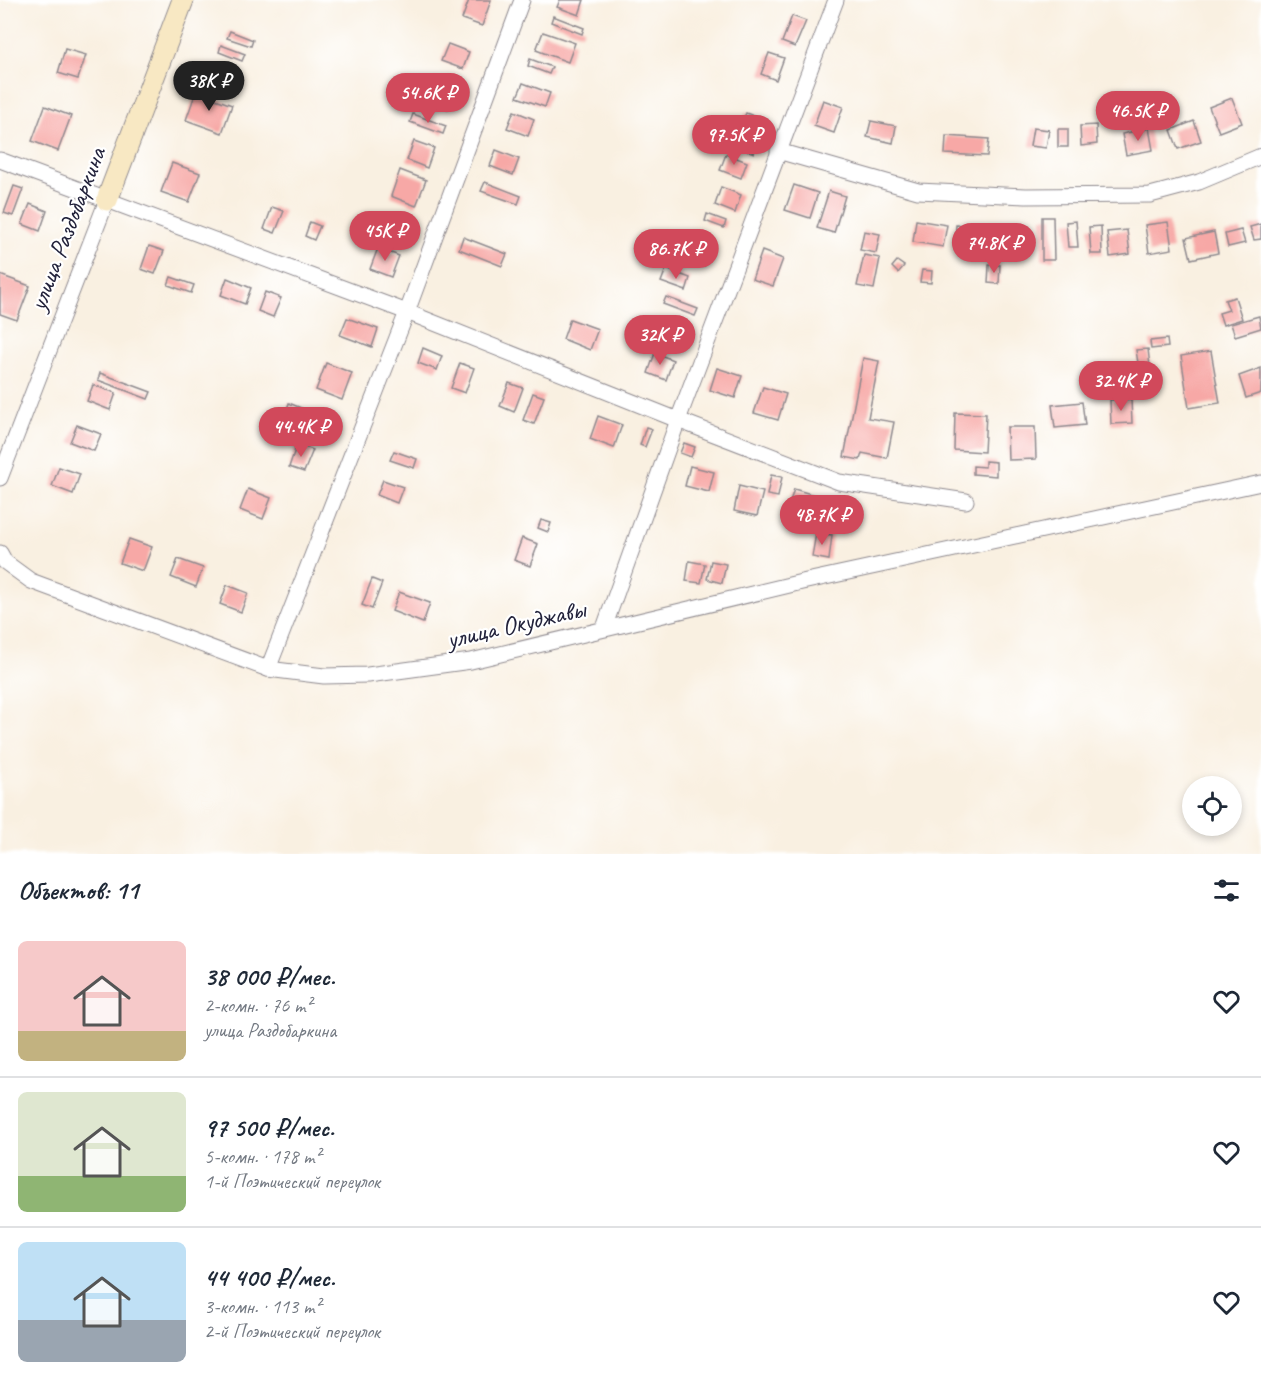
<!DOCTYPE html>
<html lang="ru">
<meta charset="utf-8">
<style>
:root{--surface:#fff;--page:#f6f6f7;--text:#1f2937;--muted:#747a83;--line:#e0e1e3;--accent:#d1495b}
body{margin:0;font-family:Caveat,sans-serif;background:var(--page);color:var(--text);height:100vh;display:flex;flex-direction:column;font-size:22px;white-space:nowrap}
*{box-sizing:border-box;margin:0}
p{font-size:20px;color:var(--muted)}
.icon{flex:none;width:33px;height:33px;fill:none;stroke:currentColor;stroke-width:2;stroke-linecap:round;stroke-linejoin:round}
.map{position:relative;height:854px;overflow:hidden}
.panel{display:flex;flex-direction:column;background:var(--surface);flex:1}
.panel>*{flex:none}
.tools{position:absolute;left:1182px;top:776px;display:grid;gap:12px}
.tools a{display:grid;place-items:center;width:60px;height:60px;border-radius:50%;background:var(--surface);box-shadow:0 3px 9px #0003;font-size:30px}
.price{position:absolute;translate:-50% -51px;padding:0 14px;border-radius:21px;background:var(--accent);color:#fff;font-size:20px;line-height:39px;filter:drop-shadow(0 2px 3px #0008)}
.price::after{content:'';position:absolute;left:50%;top:36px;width:18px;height:14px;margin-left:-9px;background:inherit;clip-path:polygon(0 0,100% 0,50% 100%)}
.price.active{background:#222;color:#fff}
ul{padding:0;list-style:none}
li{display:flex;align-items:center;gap:18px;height:150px;padding:0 18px}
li+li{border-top:2px solid var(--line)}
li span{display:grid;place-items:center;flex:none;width:168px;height:120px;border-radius:9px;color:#555}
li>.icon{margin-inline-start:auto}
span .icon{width:72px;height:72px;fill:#fffc;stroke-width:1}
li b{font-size:26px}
h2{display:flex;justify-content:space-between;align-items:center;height:72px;padding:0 18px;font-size:26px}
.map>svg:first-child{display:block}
</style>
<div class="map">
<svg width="1261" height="854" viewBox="0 0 1261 854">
<rect width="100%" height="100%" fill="#fff"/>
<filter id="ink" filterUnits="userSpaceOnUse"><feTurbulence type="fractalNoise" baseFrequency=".0167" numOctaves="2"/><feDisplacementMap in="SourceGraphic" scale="12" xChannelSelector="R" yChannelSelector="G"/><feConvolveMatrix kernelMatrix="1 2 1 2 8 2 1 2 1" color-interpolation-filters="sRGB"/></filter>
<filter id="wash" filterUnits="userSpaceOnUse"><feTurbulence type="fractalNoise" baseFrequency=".008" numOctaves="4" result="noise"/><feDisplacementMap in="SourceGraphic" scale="24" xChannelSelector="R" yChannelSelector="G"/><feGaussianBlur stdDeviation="1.35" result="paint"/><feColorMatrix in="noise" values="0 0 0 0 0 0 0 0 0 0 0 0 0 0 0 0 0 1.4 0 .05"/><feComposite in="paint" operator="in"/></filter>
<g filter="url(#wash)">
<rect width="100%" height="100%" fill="#f9f0e1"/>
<g id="blocks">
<g fill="#f7a8a6">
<path d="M 469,0 L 491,0 L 482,26 L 462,19 Z"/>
<path d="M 560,0 L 584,0 L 579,15 L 557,7 Z"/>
<path d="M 553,16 L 584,28 L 582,34 L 551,22 Z"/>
<path d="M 792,16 L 806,21 L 795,47 L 782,42 Z"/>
<path d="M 230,31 L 253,40 L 251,46 L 227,38 Z"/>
<path d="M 543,32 L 575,43 L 568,62 L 536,50 Z"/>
<path d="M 448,44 L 469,52 L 463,69 L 441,61 Z"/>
<path d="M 221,45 L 245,54 L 242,61 L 219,52 Z"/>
<path d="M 65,49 L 86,55 L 78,79 L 58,73 Z"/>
<path d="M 769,53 L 784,58 L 776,80 L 761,74 Z"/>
<path d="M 530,59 L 552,67 L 549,74 L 528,66 Z"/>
<path d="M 434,78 L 456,86 L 448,109 L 426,101 Z"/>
<path d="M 523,83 L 550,93 L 545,107 L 517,97 Z"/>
<path d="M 196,92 L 232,105 L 222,133 L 186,120 Z"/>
<path d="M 1232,98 L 1242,123 L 1219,132 L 1209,107 Z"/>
<path d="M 823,100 L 843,107 L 834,133 L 814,126 Z"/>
<path d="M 45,106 L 71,116 L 58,151 L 32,141 Z"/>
<path d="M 514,111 L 534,119 L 528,136 L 507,128 Z"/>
<path d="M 746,113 L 767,121 L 763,132 L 741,124 Z"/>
<path d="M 413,114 L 446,126 L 443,134 L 410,122 Z"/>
<path d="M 871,121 L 896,126 L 893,143 L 867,137 Z"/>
<path d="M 1194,121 L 1201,141 L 1178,149 L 1171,130 Z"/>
<path d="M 1096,125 L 1097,144 L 1081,146 L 1080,126 Z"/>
<path d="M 1033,128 L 1049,130 L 1046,148 L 1030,146 Z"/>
<path d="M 1149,128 L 1153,150 L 1126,155 L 1122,134 Z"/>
<rect x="1058" y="129" width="10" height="18"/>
<path d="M 946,136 L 989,139 L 987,156 L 945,154 Z"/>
<path d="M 742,139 L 757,144 L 754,153 L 738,147 Z"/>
<path d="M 414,141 L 434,148 L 427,168 L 407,160 Z"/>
<path d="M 496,150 L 519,159 L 513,175 L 490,166 Z"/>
<path d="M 726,154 L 747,162 L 741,178 L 720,170 Z"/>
<path d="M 172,163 L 200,173 L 189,202 L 161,192 Z"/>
<path d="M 400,170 L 426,180 L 416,206 L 391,196 Z"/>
<path d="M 485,182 L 521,196 L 518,204 L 481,191 Z"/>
<path d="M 794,185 L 818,193 L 810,218 L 785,210 Z"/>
<path d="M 14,186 L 23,189 L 13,216 L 4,213 Z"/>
<path d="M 721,187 L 741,195 L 735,213 L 715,205 Z"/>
<path d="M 829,191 L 845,196 L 834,233 L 817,228 Z"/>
<path d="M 30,204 L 47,211 L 40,231 L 22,224 Z"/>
<path d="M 272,207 L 284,211 L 275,233 L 264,229 Z"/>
<path d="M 707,214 L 726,221 L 724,228 L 705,221 Z"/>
<path d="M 1042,217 L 1053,217 L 1054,260 L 1042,260 Z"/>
<path d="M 916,220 L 947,225 L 943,247 L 913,242 Z"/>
<path d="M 1076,221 L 1078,247 L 1068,247 L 1066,222 Z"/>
<path d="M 310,222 L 320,226 L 314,240 L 305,236 Z"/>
<path d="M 1168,222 L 1172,249 L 1149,253 L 1145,225 Z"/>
<path d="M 1261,224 L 1261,239 L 1254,240 L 1250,227 Z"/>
<path d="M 956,225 L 982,227 L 981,247 L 955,244 Z"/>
<path d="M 999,226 L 1028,227 L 1027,250 L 998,249 Z"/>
<path d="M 1101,226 L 1102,254 L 1091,254 L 1089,227 Z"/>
<path d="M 1127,230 L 1130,254 L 1110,257 L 1107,232 Z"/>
<path d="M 1241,230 L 1245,243 L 1228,247 L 1225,234 Z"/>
<path d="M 864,231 L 880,234 L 876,253 L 860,250 Z"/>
<path d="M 693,232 L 714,240 L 704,266 L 683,258 Z"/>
<path d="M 1214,232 L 1218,253 L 1191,259 L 1186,238 Z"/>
<path d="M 463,237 L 507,254 L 502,266 L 459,249 Z"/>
<path d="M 149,246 L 164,251 L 155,274 L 141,269 Z"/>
<path d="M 378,248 L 399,256 L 391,277 L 370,269 Z"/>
<path d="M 762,251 L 783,259 L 773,286 L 752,279 Z"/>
<path d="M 864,255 L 880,258 L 874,289 L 857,286 Z"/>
<path d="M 897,261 L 904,266 L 898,273 L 892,267 Z"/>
<path d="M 989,265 L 1000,265 L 999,284 L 988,283 Z"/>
<path d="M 666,269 L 690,278 L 686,291 L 661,282 Z"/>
<path d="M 922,270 L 932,271 L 931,283 L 920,282 Z"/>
<path d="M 0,275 L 30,286 L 17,320 L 0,314 Z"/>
<path d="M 171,277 L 194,285 L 191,293 L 168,285 Z"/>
<path d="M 227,278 L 251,288 L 245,304 L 221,295 Z"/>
<path d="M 265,292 L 281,298 L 273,317 L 258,311 Z"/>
<path d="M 666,297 L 698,309 L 695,316 L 663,304 Z"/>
<path d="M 1235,297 L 1242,319 L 1223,325 L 1219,313 L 1229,310 L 1225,300 Z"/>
<path d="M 1259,316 L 1261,328 L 1235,336 L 1231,324 Z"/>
<path d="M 347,318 L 378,329 L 372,347 L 340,335 Z"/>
<path d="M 570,319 L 598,329 L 590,350 L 563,339 Z"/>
<path d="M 1167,339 L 1168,347 L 1151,349 L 1150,341 Z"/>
<path d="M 423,348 L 442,356 L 437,370 L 418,363 Z"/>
<path d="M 1148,349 L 1151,375 L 1140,376 L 1136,350 Z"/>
<path d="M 1211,351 L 1220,403 L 1189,408 L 1181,356 Z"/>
<path d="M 655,353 L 673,360 L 666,380 L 648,373 Z"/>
<path d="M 863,358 L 879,361 L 868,418 L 894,422 L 887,458 L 862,453 L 860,460 L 844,457 Z"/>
<path d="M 326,363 L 352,373 L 342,400 L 316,390 Z"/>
<path d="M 460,363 L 474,368 L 465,393 L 451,388 Z"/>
<path d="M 717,368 L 742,376 L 735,398 L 710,390 Z"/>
<path d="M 1261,368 L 1261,393 L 1246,398 L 1239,376 Z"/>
<path d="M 100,373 L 151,392 L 148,399 L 98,380 Z"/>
<path d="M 509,383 L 523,388 L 514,412 L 500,406 Z"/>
<path d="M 93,385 L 116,393 L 110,410 L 87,401 Z"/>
<path d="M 763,387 L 786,394 L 778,420 L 754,413 Z"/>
<path d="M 533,393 L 544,397 L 534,424 L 523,420 Z"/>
<path d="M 1131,399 L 1132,423 L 1111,424 L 1110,400 Z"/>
<path d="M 1082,402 L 1085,425 L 1055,428 L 1052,405 Z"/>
<path d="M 289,403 L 313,413 L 305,436 L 281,427 Z"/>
<path d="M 955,413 L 986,414 L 984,452 L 954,450 Z"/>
<path d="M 598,416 L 622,425 L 614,448 L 590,439 Z"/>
<path d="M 77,425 L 101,434 L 94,451 L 70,442 Z"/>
<path d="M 646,427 L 652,429 L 645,447 L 640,445 Z"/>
<path d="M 1007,427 L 1035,427 L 1036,459 L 1008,460 Z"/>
<path d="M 684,443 L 695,447 L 691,457 L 680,453 Z"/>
<path d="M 297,444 L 313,450 L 304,472 L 289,467 Z"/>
<path d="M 394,451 L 417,459 L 414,468 L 390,460 Z"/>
<path d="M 985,461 L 996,462 L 996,476 L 973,474 L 973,466 L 985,467 Z"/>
<path d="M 690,466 L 714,472 L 709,492 L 685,486 Z"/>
<path d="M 59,467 L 80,474 L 73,494 L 52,486 Z"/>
<path d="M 771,475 L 782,477 L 778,497 L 767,495 Z"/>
<path d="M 383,480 L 403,487 L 397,503 L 377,495 Z"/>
<path d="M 739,486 L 763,492 L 757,516 L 734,511 Z"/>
<path d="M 248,489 L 271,498 L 263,519 L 240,510 Z"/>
<path d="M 794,489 L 828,499 L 821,522 L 787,511 Z"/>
<path d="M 841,503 L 856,505 L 853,525 L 838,523 Z"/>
<path d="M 541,520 L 551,523 L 548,532 L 538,528 Z"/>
<path d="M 816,533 L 832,535 L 829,560 L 812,557 Z"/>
<path d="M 522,538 L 538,544 L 530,566 L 514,560 Z"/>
<path d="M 129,539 L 152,547 L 143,571 L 120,563 Z"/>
<path d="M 178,559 L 203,568 L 196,587 L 171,577 Z"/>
<path d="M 689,561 L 705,564 L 701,583 L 686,581 Z"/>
<path d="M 711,561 L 726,564 L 722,583 L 707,579 Z"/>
<path d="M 372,579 L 382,583 L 372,609 L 362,605 Z"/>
<path d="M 227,585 L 248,593 L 241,612 L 220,604 Z"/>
<path d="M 399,592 L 430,603 L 423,623 L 392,611 Z"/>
</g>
</g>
</g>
<g filter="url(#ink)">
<use href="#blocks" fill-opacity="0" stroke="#8e898e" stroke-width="1.5"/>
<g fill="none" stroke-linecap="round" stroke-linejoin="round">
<g stroke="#8e898e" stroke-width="17">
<g id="street">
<path d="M 778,151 L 918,191 L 1026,196 L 1150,195 L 1199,182 L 1261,156"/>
<path d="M 0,160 L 407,312 L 678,420 L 839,482 L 966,501"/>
<path d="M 0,478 L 107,200"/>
<path d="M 0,553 L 5,562 L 31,581 L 268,669 L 324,676 L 368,675 L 471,661 L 802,582 L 1261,483"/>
<path d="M 604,628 L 678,420 L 836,0"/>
<path d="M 268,669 L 407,312 L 522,0"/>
</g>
</g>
<g stroke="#8e898e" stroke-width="23">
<path id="secondary" d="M 107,200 L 183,0"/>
</g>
<use href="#street" stroke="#fff" stroke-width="15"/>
<use href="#secondary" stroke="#f8e8c3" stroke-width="21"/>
</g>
</g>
<g text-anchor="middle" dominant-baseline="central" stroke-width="4.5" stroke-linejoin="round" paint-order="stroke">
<g font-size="26" fill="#22223b" stroke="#fff">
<text transform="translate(67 229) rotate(-69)">улица Раздобаркина</text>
<text transform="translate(516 624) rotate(-13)">улица Окуджавы</text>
</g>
</g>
</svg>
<div class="tools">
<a><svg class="icon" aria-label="locate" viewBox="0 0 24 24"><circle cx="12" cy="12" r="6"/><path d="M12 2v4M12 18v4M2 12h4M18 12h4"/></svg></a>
</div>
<b class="price active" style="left:209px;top:112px">38K ₽</b>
<b class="price" style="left:428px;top:124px">54.6K ₽</b>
<b class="price" style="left:1138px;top:142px">46.5K ₽</b>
<b class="price" style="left:734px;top:166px">97.5K ₽</b>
<b class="price" style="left:385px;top:262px">45K ₽</b>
<b class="price" style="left:994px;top:274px">74.8K ₽</b>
<b class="price" style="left:676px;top:280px">86.7K ₽</b>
<b class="price" style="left:660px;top:366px">32K ₽</b>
<b class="price" style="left:1121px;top:412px">32.4K ₽</b>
<b class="price" style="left:301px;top:458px">44.4K ₽</b>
<b class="price" style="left:822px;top:546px">48.7K ₽</b>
</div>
<section class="panel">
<h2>Объектов: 11<svg class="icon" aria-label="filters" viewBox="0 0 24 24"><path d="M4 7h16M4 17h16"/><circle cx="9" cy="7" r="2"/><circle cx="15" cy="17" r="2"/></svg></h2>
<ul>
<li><span style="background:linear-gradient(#f6c9c9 75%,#c2b280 0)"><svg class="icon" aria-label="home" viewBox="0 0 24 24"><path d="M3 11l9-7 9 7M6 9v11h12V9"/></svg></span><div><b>38 000 ₽/мес.</b><p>2-комн. · 76 m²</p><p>улица Раздобаркина</p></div><svg class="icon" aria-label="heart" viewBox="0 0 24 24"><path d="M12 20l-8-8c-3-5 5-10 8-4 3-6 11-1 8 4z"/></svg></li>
<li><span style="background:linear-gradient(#dfe7d0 70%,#8fb573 0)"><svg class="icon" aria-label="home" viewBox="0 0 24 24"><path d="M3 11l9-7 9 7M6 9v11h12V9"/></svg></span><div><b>97 500 ₽/мес.</b><p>5-комн. · 178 m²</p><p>1-й Поэтический переулок</p></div><svg class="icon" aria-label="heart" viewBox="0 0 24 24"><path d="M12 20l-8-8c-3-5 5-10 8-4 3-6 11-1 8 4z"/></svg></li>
<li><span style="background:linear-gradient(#bfe0f5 65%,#9aa5b1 0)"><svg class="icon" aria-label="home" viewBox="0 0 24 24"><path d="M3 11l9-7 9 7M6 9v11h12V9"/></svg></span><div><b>44 400 ₽/мес.</b><p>3-комн. · 113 m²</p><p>2-й Поэтический переулок</p></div><svg class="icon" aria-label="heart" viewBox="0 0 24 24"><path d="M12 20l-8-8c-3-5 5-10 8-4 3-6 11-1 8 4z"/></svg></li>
</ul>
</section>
